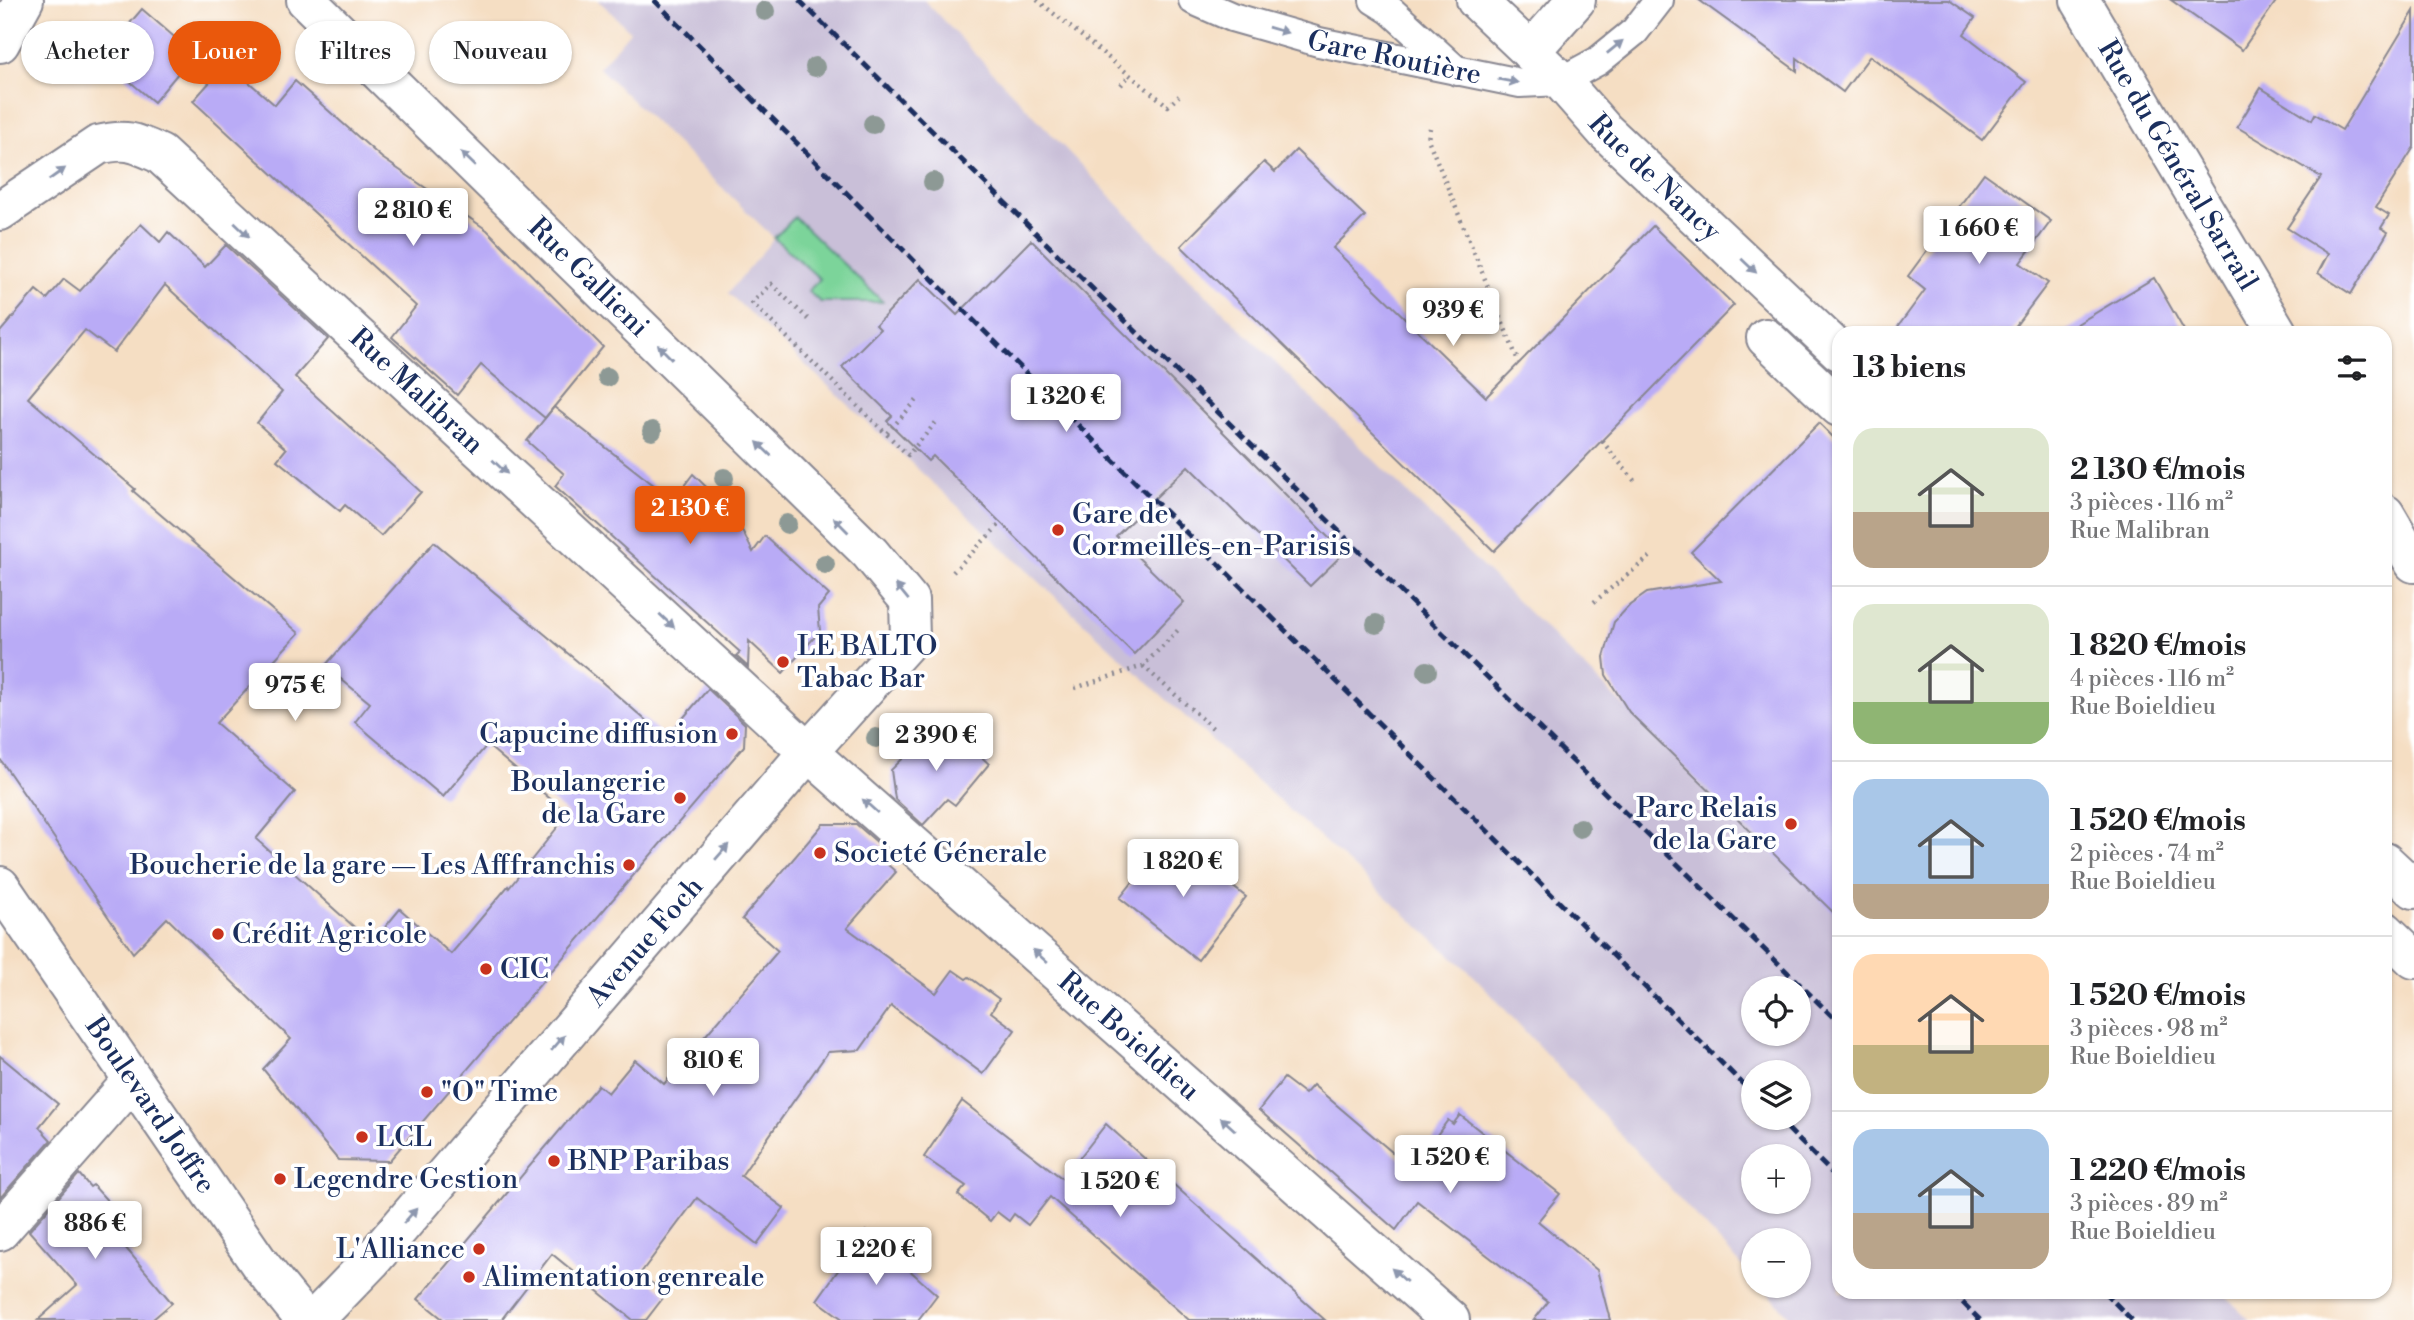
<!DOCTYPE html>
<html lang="fr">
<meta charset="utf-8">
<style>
:root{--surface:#fff;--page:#f6f6f6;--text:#202124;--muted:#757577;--line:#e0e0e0;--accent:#ea580c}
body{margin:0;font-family:"Libre Bodoni",serif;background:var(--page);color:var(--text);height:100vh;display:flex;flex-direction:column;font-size:26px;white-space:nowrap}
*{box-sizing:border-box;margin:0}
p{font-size:23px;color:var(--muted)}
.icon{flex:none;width:38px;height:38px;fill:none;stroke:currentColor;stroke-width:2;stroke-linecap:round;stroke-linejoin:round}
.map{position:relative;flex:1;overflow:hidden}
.drawer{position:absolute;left:1832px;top:326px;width:560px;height:973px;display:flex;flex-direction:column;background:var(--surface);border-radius:21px;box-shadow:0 2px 5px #0004}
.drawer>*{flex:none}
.hud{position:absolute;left:21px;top:21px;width:665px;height:63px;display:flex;gap:14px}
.controls{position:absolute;left:1741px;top:976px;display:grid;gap:14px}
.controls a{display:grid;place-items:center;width:70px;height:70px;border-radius:50%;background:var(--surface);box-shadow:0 2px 5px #0004;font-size:35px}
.price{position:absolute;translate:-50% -60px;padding:0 16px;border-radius:7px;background:#fff;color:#222;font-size:23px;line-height:46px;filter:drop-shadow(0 2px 4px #0008)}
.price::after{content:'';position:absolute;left:50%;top:42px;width:21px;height:16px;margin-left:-10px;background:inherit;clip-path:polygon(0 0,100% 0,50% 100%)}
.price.on{background:var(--accent);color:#fff}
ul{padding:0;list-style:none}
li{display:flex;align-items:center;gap:21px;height:175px;padding:0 21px}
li+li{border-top:2px solid var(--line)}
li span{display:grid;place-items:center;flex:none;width:196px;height:140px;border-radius:21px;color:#555}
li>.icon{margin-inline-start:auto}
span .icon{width:84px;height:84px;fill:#fffc;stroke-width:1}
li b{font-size:30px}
h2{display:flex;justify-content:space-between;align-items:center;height:84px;padding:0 21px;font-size:30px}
.chip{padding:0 24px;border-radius:32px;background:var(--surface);box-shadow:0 2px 5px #0004;font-size:24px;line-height:63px}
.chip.on{background:var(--accent);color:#fff}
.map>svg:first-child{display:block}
</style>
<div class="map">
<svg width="2414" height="1320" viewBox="0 0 2414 1320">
<rect width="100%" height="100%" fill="#fff"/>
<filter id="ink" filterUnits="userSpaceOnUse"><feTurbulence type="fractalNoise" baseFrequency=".0143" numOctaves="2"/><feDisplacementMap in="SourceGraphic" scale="14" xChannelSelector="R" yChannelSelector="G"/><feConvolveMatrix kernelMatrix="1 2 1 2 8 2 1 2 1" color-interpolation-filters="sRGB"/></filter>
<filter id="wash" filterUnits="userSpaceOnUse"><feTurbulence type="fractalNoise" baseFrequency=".00686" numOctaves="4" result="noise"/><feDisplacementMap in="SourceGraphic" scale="28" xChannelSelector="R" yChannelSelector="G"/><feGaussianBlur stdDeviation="1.57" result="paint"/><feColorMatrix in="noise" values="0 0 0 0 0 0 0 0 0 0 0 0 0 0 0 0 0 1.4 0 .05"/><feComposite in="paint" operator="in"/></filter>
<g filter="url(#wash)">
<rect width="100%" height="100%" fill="#f5dec3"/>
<path fill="#c9bfd8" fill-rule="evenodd" d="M 598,0 L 924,0 L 1171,260 L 1839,918 L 1839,1292 L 2221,1292 L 2250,1320 L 1793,1320 L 1762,1286 L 1799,1286 L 1799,1241 L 1754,1241 L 1753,1278 L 1475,977 L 1157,691 L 728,293 L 774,238 L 599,68 L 630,31 ZM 1754,989 L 1799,989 L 1799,1034 L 1754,1034 ZM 1754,1073 L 1799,1073 L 1799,1118 L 1754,1118 ZM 1754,1157 L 1799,1157 L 1799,1202 L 1754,1202 Z"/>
<path fill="#7cd49a" stroke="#4c827c" stroke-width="2" d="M 795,217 L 883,302 L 820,302 L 808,291 L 820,279 L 774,238 Z"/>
<g id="blocks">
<g fill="#b9abf6">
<path d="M 1699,0 L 1949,0 L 1975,18 L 1964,34 L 2026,82 L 1982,140 L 1870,56 L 1843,92 L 1797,58 L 1797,71 Z"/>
<path d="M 2171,0 L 2277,0 L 2242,50 Z"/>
<path d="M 142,9 L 194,54 L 154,102 L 101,57 Z"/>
<path d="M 2414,11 L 2414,147 L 2376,207 L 2389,215 L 2381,228 L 2388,232 L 2351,294 L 2318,273 L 2328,254 L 2287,228 L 2321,177 L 2237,127 L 2261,88 L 2312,120 L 2315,114 L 2342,130 Z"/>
<path d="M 227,63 L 275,105 L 295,81 L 382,158 L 487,230 L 603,347 L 545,418 L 481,365 L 457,395 L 392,337 L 416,306 L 193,101 Z"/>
<path d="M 1296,150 L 1365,216 L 1333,248 L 1486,397 L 1653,226 L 1734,305 L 1494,551 L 1181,246 L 1264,162 L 1275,172 Z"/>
<path d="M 1984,173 L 2051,221 L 2020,263 L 2048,283 L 2011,332 L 1894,332 L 1925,290 L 1908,276 Z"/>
<path d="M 141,224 L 160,242 L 168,232 L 205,267 L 226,245 L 328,339 L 295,377 L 421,492 L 381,536 L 345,505 L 340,511 L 277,460 L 286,449 L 257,423 L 282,392 L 165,285 L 114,352 L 85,330 L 28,398 L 135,489 L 133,491 L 299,633 L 216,723 L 295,792 L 256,839 L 372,943 L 400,909 L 451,954 L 508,886 L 509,888 L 568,814 L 487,745 L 443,797 L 355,722 L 370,703 L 325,666 L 434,542 L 595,676 L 666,738 L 708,689 L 745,724 L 744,746 L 389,1161 L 338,1160 L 263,1069 L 291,1039 L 167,918 L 133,953 L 0,759 L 0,332 L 36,290 L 47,299 L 64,279 L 80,291 Z"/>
<path d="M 1031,240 L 1344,553 L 1310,586 L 1188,466 L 1116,536 L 1184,602 L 1134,654 L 933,456 L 928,461 L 887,421 L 892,416 L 842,367 L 880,329 L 876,325 L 920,279 L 957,315 Z"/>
<path d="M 2154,278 L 2185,332 L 2064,332 Z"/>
<path d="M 554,407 L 673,500 L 693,474 L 734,514 L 753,552 L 765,536 L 829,595 L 818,608 L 820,631 L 783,673 L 749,641 L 748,667 L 736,656 L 740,652 L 555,486 L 564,474 L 527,441 Z"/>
<path d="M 1819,423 L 1839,443 L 1839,918 L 1629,712 L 1606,675 L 1604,657 L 1614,622 L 1630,605 L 1647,593 L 1721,581 L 1691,552 Z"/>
<path d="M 935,727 L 952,729 L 989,764 L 955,805 L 947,799 L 923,825 L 895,799 L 891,770 Z"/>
<path d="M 823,824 L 856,824 L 894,857 L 887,864 L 896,872 L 847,928 L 936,993 L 953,970 L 966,979 L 969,977 L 999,999 L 991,1012 L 1015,1030 L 983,1074 L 891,1006 L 860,1050 L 828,1052 L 741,1176 L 784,1208 L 757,1244 L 697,1198 L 640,1274 L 666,1294 L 646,1320 L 633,1320 L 552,1254 L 501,1320 L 444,1320 L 418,1299 L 598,1085 L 608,1093 L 635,1060 L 664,1084 L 778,951 L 742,919 Z"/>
<path d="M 1164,843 L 1180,855 L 1185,849 L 1246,897 L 1198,960 L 1120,898 Z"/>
<path d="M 0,1056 L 58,1104 L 39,1127 L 51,1140 L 0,1198 Z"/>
<path d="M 1284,1078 L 1305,1094 L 1313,1085 L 1412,1169 L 1448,1120 L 1453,1124 L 1460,1115 L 1560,1194 L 1538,1221 L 1597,1270 L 1610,1320 L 1534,1320 L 1548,1302 L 1417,1201 L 1396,1230 L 1259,1110 Z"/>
<path d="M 962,1101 L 1063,1179 L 1106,1124 L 1325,1320 L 1189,1320 L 1050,1197 L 1028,1225 L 1014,1214 L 1009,1221 L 997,1212 L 990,1221 L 958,1195 L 966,1186 L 924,1157 Z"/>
<path d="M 79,1174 L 90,1187 L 93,1185 L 122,1217 L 109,1228 L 172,1303 L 152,1320 L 38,1320 L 77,1285 L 29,1231 Z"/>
<path d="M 866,1231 L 937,1295 L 918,1320 L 844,1320 L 817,1300 Z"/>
</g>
</g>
</g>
<g filter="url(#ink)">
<use href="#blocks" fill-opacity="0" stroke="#888690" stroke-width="2"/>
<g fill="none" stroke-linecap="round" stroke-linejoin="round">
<g stroke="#888690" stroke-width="32">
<g id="service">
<path id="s1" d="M 1193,0 L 1232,17 L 1319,42 L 1520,83 L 1561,81 L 1598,61 L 1635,31 L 1659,0"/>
<path d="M 1374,0 L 1390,10 L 1457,71"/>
</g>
</g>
<g stroke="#888690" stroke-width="42">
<g id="minor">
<path id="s2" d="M 306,0 L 870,553 L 909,600 L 910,639 L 808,752 L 371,1261 L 314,1320"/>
<path id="s3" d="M 1476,0 L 1561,81 L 1605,131 L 1839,351"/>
<path id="s4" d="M 2080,0 L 2277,332"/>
<path d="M 1530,52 L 1576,0"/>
<path id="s5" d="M 0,211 L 98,145 C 126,138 134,142 160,154 L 808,752 L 1450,1320"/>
<path d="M 1766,338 L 1839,407"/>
<path d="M 2385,514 L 2414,563"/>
<path d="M 2385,862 L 2414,889"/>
<path d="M 2385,931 L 2414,959"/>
<path d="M 0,1231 L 132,1081"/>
</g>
</g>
<g stroke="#888690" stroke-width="42">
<path id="secondary" d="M 0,43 L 24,0"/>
</g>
<g stroke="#888690" stroke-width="42">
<g id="primary">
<path id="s6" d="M 0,886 L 259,1263 L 305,1320"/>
</g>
</g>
<g stroke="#888690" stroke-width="4.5" stroke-dasharray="2 5" stroke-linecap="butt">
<path d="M 1037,0 L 1168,106 L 1179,96"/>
<path d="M 1121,85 L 1129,76"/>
<path d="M 1430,128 L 1428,139 L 1519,363"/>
<path d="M 808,319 L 771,284 L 752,303 L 908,455 L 938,420"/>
<path d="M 887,433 L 917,400"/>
<path d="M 1602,441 L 1637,484"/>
<path d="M 953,572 L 1000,524"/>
<path d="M 1594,602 L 1651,556"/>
<path d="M 1143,666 L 1216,731"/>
<path d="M 1075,688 L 1143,666 L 1180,628"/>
</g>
<use href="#service" stroke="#fff" stroke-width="28"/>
<use href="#minor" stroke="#fff" stroke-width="38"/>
<use href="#secondary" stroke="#fff" stroke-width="38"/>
<use href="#primary" stroke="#fff" stroke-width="38"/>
<g stroke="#1b2f5e" stroke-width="5" stroke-dasharray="10 5" stroke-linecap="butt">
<path d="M 654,0 L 1092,439 L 1754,1095"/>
<path d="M 799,0 L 1839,1023"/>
<path d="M 1777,1118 L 1839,1180"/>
<path d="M 1952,1292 L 1980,1320"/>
<path d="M 2104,1292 L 2132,1320"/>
</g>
</g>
<g fill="#8d9995">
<circle cx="765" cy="11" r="10"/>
<circle cx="815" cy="67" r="10"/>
<circle cx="873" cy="124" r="10"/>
<circle cx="933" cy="182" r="10"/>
<circle cx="607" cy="377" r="10"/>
<circle cx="652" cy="431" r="10"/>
<circle cx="724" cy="478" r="10"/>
<circle cx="787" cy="524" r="10"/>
<circle cx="825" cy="564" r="10"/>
<circle cx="1376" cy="624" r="10"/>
<circle cx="1427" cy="671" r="10"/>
<circle cx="876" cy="738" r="10"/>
<circle cx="1580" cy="828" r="10"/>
</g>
<defs><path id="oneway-solid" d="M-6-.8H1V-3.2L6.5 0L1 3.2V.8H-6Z" transform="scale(1.75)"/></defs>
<g fill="#8d97ae">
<use href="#oneway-solid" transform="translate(1278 30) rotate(16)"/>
<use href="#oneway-solid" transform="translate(1615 47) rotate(-39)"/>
<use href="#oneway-solid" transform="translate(1508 81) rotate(10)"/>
<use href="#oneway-solid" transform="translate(468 159) rotate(-136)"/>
<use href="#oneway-solid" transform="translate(57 174) rotate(-35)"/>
<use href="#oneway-solid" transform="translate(242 230) rotate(43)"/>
<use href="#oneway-solid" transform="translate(1749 266) rotate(43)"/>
<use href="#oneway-solid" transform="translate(665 352) rotate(-135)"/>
<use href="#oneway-solid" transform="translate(764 449) rotate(-136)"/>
<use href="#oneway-solid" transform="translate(500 467) rotate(43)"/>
<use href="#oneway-solid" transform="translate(841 525) rotate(-135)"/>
<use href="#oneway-solid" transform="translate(902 592) rotate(-129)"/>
<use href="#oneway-solid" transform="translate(667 621) rotate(43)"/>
<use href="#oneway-solid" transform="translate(870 806) rotate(-138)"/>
<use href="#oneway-solid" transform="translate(722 852) rotate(-49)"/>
<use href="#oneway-solid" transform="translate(1040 956) rotate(-138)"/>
<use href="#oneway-solid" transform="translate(558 1043) rotate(-49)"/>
<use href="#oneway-solid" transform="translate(1228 1124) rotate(-138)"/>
<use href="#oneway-solid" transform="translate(410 1216) rotate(-49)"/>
<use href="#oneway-solid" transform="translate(1399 1275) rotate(-138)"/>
</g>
</g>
<g fill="#c8321e" stroke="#fff" stroke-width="2.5">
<circle cx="1058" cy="530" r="7"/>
<circle cx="783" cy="662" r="7"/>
<circle cx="732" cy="734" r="7"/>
<circle cx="680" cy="798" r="7"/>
<circle cx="1791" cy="824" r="7"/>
<circle cx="820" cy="853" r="7"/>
<circle cx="629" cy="865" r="7"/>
<circle cx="218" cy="934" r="7"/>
<circle cx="486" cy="969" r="7"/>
<circle cx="427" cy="1092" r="7"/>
<circle cx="362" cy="1137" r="7"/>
<circle cx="554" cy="1161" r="7"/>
<circle cx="280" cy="1179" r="7"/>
<circle cx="479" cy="1249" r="7"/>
<circle cx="469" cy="1277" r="7"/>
</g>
<g text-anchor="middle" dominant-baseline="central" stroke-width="7" stroke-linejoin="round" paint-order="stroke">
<g font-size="28" fill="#1b2f5e" stroke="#fff">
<text stroke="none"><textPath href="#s1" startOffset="210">Gare Routière</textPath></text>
<text stroke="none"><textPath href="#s4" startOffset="192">Rue du Général Sarrail</textPath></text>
<text stroke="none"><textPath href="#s3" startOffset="252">Rue de Nancy</textPath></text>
<text stroke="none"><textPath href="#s2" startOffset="396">Rue Gallieni</textPath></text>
<text stroke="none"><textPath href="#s5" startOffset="532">Rue Malibran</textPath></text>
<text transform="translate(645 942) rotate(-49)">Avenue Foch</text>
<text stroke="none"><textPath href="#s5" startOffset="1493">Rue Boieldieu</textPath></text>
<text stroke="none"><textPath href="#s6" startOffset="266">Boulevard Joffre</textPath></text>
</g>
<g font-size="28" fill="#1b2f5e" stroke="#fff" text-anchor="start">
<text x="1072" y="514">Gare de<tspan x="1072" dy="32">Cormeilles-en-Parisis</tspan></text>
<text x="797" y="646">LE BALTO<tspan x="797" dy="32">Tabac Bar</tspan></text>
<text x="718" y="734" text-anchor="end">Capucine diffusion</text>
<text x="666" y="782" text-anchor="end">Boulangerie<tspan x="666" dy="32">de la Gare</tspan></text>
<text x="1777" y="808" text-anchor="end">Parc Relais<tspan x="1777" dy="32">de la Gare</tspan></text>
<text x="834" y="853">Societé Génerale</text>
<text x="615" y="865" text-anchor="end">Boucherie de la gare — Les Afffranchis</text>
<text x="232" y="934">Crédit Agricole</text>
<text x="500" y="969">CIC</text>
<text x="441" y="1092">"O" Time</text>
<text x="376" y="1137">LCL</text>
<text x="568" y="1161">BNP Paribas</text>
<text x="294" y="1179">Legendre Gestion</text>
<text x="465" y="1249" text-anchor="end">L'Alliance</text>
<text x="483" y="1277">Alimentation genreale</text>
</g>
</g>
</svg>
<div class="controls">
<a><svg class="icon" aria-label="locate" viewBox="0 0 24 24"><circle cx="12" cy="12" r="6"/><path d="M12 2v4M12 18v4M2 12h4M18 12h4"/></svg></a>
<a><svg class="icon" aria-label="layers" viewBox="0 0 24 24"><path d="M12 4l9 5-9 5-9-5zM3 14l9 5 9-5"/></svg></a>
<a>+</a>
<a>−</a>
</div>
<b class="price" style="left:413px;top:248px">2 810 €</b>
<b class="price" style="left:1979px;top:266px">1 660 €</b>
<b class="price" style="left:1453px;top:348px">939 €</b>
<b class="price" style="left:1066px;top:434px">1 320 €</b>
<b class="price on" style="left:690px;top:546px">2 130 €</b>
<b class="price" style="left:295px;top:723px">975 €</b>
<b class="price" style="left:936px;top:773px">2 390 €</b>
<b class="price" style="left:1183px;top:899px">1 820 €</b>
<b class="price" style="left:713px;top:1098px">810 €</b>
<b class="price" style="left:1450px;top:1195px">1 520 €</b>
<b class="price" style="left:1120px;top:1219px">1 520 €</b>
<b class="price" style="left:95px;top:1261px">886 €</b>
<b class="price" style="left:876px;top:1287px">1 220 €</b>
<div class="hud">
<a class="chip">Acheter</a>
<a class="chip on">Louer</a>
<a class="chip">Filtres</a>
<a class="chip">Nouveau</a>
</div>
<section class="drawer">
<h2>13 biens<svg class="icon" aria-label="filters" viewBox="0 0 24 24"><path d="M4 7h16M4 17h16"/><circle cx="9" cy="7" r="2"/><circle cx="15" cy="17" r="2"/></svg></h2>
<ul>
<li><span style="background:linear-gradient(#dfe7d0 60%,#b9a48a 0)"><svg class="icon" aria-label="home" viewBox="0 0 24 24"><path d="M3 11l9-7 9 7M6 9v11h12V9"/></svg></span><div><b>2 130 €/mois</b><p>3 pièces · 116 m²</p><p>Rue Malibran</p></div></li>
<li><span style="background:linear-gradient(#dfe7d0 70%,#8fb573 0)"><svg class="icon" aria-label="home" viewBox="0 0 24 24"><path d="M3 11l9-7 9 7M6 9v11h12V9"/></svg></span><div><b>1 820 €/mois</b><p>4 pièces · 116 m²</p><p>Rue Boieldieu</p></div></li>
<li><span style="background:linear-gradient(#a9c7e8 75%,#b9a48a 0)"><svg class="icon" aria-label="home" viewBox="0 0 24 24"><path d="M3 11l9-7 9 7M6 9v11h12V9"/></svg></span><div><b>1 520 €/mois</b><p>2 pièces · 74 m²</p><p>Rue Boieldieu</p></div></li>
<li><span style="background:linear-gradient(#ffd9b3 65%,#c2b280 0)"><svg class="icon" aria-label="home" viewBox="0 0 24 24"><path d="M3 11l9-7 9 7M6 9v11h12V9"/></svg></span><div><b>1 520 €/mois</b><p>3 pièces · 98 m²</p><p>Rue Boieldieu</p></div></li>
<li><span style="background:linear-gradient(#a9c7e8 60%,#b9a48a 0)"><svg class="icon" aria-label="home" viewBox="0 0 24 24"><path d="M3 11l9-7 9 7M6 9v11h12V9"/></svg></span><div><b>1 220 €/mois</b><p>3 pièces · 89 m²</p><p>Rue Boieldieu</p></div></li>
</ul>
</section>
</div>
